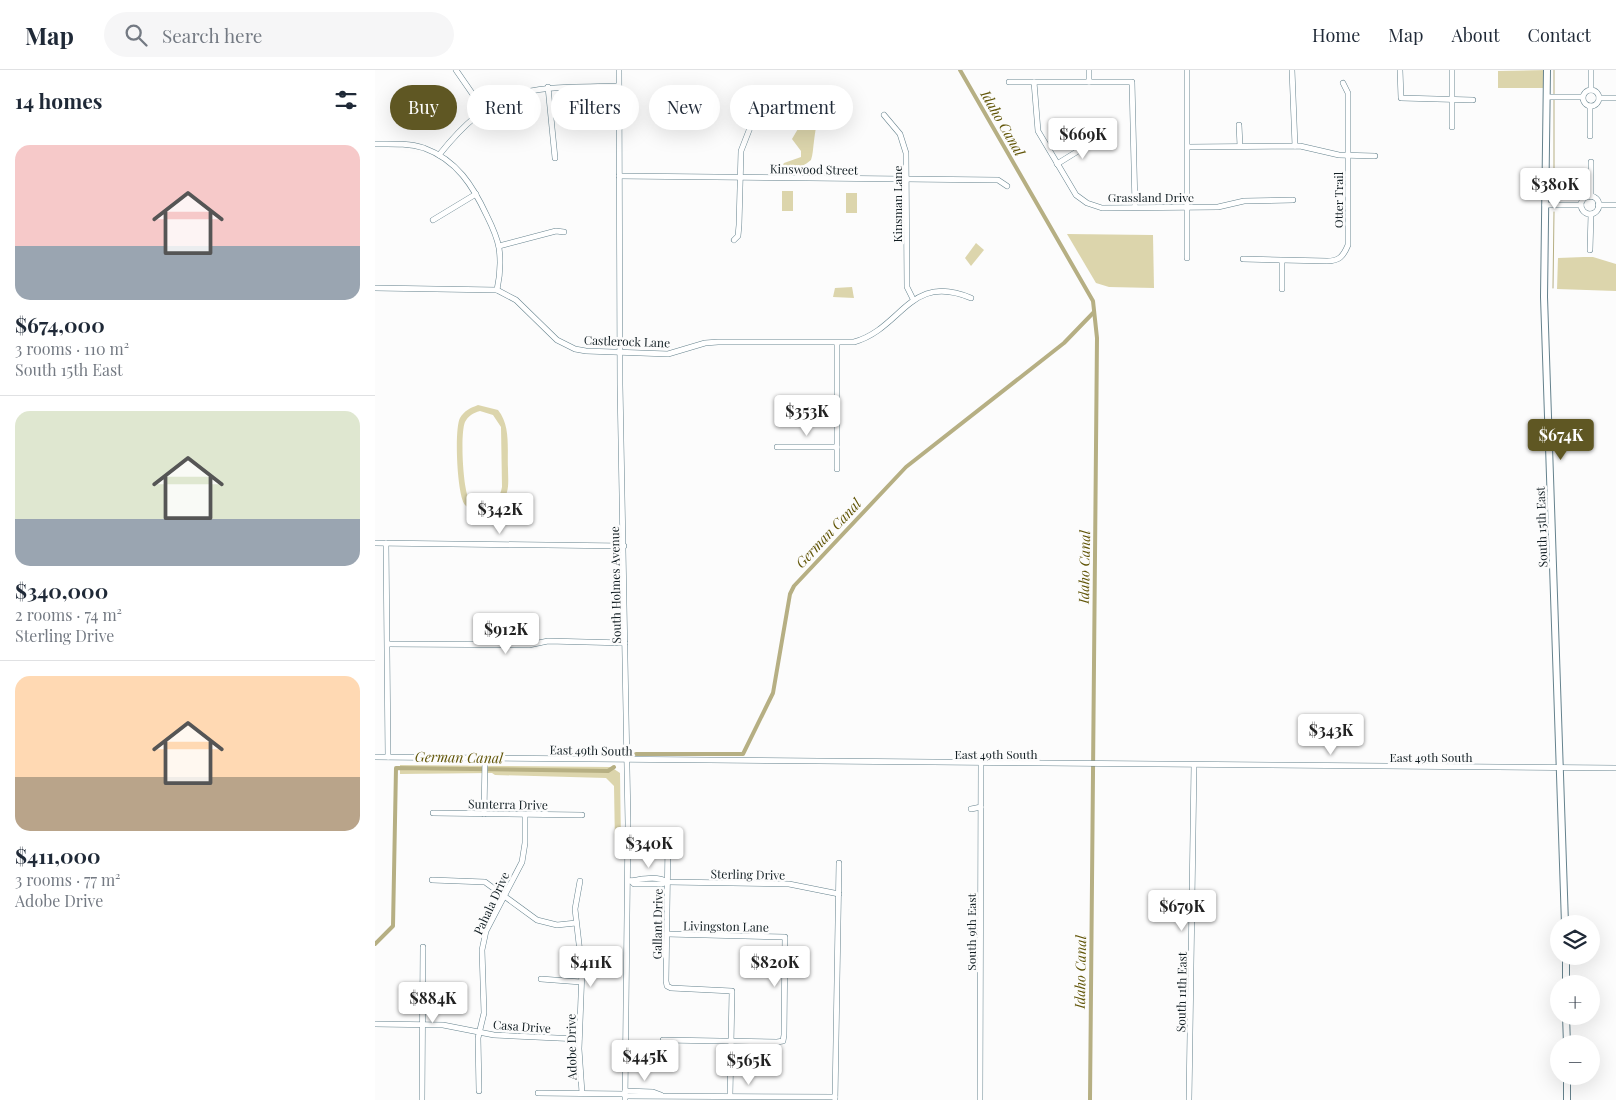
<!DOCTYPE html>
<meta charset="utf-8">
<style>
:root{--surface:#fff;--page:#f6f6f7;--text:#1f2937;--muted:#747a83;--line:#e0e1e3;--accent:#5f5723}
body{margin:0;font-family:"Playfair Display",serif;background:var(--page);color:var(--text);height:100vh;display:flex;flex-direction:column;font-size:19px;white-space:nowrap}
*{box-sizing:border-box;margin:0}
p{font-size:16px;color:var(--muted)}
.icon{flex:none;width:28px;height:28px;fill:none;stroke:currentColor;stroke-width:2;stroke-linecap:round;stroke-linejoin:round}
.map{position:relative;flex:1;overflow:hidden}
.details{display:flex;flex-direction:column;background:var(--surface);width:375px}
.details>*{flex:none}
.top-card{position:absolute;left:15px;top:15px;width:475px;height:45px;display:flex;gap:10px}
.buttons{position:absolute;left:1175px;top:845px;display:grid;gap:10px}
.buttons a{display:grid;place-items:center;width:50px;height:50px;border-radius:50%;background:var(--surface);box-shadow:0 5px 20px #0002;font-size:25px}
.price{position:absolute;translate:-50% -42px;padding:0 11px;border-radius:5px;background:#fff;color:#222;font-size:16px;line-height:32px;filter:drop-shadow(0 1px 2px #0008)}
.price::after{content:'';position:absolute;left:50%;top:30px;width:15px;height:11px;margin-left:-8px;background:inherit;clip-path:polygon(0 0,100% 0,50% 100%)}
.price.active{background:var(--accent);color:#fff}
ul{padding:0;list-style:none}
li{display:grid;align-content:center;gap:10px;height:265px;padding:0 15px}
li+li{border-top:1px solid var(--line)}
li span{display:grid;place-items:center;height:155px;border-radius:15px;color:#555}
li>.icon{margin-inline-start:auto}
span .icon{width:90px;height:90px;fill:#fffc;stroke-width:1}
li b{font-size:21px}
h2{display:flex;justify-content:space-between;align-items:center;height:60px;padding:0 15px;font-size:21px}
.chip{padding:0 18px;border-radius:22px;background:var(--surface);box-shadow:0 5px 20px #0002;font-size:18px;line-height:45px}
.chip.active{background:var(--accent);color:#fff}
header{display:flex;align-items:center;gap:30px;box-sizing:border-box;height:70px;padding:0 25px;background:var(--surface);border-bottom:1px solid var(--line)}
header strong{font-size:24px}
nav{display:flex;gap:28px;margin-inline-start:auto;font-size:18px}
.search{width:350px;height:45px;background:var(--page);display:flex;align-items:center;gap:12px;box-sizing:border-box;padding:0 18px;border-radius:28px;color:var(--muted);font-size:19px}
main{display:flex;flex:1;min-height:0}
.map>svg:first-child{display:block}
</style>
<header>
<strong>Map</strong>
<div class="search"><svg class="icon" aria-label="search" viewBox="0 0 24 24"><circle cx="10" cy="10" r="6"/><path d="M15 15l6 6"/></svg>Search here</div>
<nav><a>Home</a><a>Map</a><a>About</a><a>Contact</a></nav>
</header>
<main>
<section class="details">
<h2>14 homes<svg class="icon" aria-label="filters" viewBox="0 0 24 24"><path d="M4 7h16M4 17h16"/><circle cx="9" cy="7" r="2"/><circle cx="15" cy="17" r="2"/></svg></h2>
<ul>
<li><span style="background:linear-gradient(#f6c9c9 65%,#9aa5b1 0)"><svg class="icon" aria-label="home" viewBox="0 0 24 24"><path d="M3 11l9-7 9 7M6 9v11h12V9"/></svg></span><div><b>$674,000</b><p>3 rooms · 110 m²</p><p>South 15th East</p></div></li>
<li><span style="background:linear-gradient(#dfe7d0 70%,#9aa5b1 0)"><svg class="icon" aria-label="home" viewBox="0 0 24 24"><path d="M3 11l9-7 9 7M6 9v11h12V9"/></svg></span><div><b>$340,000</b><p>2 rooms · 74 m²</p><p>Sterling Drive</p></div></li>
<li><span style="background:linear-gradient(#ffd9b3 65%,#b9a48a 0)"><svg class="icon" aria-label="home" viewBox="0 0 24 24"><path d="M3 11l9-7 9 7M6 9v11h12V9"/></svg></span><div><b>$411,000</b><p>3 rooms · 77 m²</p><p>Adobe Drive</p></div></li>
</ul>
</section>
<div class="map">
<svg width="1241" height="1030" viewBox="0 0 1241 1030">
<rect width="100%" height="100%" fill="#fcfcfc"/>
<g fill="#dcd5ac" fill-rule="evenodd">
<path d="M 1172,0 L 1172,18 L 1123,18 L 1123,1 Z"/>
<path d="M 415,25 C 447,32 443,44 439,71 C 438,78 438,84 436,90 C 427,98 418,99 407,96 L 409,93 L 426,87 L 426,81 L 417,69 L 427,52 L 425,43 L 417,37 L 397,41 L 395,36 L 399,28 Z"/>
<rect x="407" y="121" width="11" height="20"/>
<rect x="471" y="123" width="11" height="20"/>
<path d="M 692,164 L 778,165 L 779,218 L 734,217 L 721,213 Z"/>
<path d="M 601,173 L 609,180 L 596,196 L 590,188 Z"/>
<path d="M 1209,187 L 1218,187 L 1241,194 L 1241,221 L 1182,219 L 1183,188 Z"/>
<path d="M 477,217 L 479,228 L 458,227 L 460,218 Z"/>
<path d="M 103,335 L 123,340 C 136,356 132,379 133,399 C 133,406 134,415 132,422 C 128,439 104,449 90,435 C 82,426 79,359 85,348 C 89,341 95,338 103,335 ZM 105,341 L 118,345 L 126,357 L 127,417 C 125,428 119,435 107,436 L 94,429 C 88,419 85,364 90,352 C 93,346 98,343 105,341 Z"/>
<path d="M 25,695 L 236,697 L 245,703 L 246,775 L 240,775 L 239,716 L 231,708 L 120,705 L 117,703 L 25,704 Z"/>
</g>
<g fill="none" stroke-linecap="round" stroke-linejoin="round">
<g stroke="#b6af83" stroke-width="1">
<path d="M 1179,24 L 1179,0"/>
<path d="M 1179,127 L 1179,28"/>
<path d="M 1178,218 L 1179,142"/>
</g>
<g stroke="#b6af83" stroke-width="4">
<path d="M 585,0 L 718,231 L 722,268 L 715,1030"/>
<path d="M 261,684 L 368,684 L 398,623 L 415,524 L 419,516 L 531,397 L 689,273 L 719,242"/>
<path d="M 0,874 L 18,856 L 21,698 L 233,701 L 239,697"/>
</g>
<g stroke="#65828d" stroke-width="6">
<g id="minor">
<path d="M 81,0 L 108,39"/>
<path d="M 244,0 L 245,315 L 253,753 L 250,1030"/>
<path d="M 812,0 L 812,188"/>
<path d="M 917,0 L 920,76"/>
<path d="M 1025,0 L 1026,28 L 1098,30"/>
<path d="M 634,12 L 757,12 L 760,137"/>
<path d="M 659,12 L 663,61 L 701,125 L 712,133 L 727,138 L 843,137 L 869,131 L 918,130"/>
<path d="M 714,12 L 714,0"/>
<path d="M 173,17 L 180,88"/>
<circle cx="1216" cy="28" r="8"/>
<path d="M 1216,20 L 1216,0"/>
<path d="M 1172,27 L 1207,27"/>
<path d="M 1224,28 L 1241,28"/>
<path d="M 509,45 L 525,64 L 531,83 L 532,217 L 538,229"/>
<path d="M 864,55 L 865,76"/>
<path d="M 1077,57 L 1077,0"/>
<path d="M 1215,66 L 1215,36"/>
<path d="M 0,74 C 16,74 33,73 49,78 C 82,90 98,116 112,146 C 117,156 122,167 124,178 C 126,192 125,206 122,220"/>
<path d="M 813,77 L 925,76 L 964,85 L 1000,86"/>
<path d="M 64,85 C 122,12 157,18 244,16"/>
<path d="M 682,94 L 703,81 L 706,66"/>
<path d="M 244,106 L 623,110 L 632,116"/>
<circle cx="1215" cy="135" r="9"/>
<path d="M 1216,127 L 1216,92"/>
<path d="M 1170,135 L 1206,135"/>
<path d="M 1223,135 L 1241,135"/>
<path d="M 58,150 L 101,124"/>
<path d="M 359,170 L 363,166 L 364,155 L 366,81 L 380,45 L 378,27"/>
<path d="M 124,176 L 181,161 L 189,162"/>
<path d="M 1215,180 L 1216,144"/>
<path d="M 868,189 L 952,191 C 964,191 968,187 973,175 L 973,23 L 968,13"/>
<path d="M 0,218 L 122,220 L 141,230 L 182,270 L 200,279 L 211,281 L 293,284 L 330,273 L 343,272 L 479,272 C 528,258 534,202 596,228"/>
<path d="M 907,219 L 907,191"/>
<path d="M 462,273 L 462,399"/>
<path d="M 402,377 L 462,377"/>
<path d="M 0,473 L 249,476"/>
<path d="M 11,473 L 13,687"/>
<path d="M 13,574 L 154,575 L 173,571 L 250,573"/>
<path d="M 0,687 L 1241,698"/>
<path d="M 596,739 L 606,737"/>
<path d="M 58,743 L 207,745"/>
<path d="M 109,744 L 110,688"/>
<path d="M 296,762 L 293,771 L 291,911 L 292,916 L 296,918 L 357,921 L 355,1026"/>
<path d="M 57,810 L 110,812 L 162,850 L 182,855 L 201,853"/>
<path d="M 205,811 L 200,839 L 207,900 L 204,979 L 207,1023"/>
<path d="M 253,811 C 265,810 280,805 293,812 L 414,814 L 464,824"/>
<path d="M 256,811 L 259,814 L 287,814 L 293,812"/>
<path d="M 166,909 L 206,912"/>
<path d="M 0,954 L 68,955 L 119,965 L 204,969"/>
<path d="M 288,970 L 402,972 L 408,971 L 409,965 L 410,867 L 292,864"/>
<path d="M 104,1021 L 103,968 L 109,943 L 107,880 L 111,861 L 147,792 L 150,773 L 150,744"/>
<path d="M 250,1021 L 278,1022 L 286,1025"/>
<path d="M 163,1023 L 250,1024"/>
<path d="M 250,1026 L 460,1027"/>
<path d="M 47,1030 L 48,877"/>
<path d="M 460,1030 L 464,793"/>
<path d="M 605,1030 L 606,693"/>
<path d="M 814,1030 L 819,695"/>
</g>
</g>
<g stroke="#65828d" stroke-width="8">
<g id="major">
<path d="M 1172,0 L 1169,227 L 1190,854"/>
<path d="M 1191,886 L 1191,914"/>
<path d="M 1191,946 L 1192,974"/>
<path d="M 1192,1006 L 1192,1030"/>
</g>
</g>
<use href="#minor" stroke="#fff" stroke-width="5"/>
<use href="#major" stroke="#fff" stroke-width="6"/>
</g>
<g text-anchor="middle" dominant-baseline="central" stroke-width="5" stroke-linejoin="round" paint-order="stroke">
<g font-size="12" fill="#121e23" stroke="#fcfcfc">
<text transform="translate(439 99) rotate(1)">Kinswood Street</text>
<text x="776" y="127">Grassland Drive</text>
<text transform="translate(963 130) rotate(-90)">Otter Trail</text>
<text transform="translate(522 134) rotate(-90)">Kinsman Lane</text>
<text transform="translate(252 271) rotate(2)">Castlerock Lane</text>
<text transform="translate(1166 457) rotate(-92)">South 15th East</text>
<text transform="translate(240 515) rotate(-91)">South Holmes Avenue</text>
<text transform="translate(216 680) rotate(1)">East 49th South</text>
<text x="621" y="684">East 49th South</text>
<text x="1056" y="687">East 49th South</text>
<text transform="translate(133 734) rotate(1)">Sunterra Drive</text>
<text transform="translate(373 804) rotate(1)">Sterling Drive</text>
<text transform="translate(116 833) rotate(-65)">Pahala Drive</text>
<text transform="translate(282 854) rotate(-89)">Gallant Drive</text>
<text transform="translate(351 856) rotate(1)">Livingston Lane</text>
<text transform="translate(596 862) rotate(-90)">South 9th East</text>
<text transform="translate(806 922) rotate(-89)">South 11th East</text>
<text transform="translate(147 956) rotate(4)">Casa Drive</text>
<text transform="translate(196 977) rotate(-91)">Adobe Drive</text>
</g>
<g font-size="14" font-style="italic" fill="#615507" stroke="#fcfcfc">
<text transform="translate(628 53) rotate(60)">Idaho Canal</text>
<text transform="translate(453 463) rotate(-47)">German Canal</text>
<text transform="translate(709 497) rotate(-89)">Idaho Canal</text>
<text transform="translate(84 687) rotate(1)">German Canal</text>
<text transform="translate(705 902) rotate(-89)">Idaho Canal</text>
</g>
</g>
</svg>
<div class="buttons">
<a><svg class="icon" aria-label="layers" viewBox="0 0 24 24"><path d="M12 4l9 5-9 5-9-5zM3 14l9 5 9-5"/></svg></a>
<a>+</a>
<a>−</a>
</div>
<b class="price" style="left:708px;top:90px">$669K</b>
<b class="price" style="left:1180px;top:140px">$380K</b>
<b class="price" style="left:432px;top:367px">$353K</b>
<b class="price active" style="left:1186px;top:391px">$674K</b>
<b class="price" style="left:125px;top:465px">$342K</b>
<b class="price" style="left:131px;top:585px">$912K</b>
<b class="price" style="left:956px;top:686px">$343K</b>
<b class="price" style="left:274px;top:799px">$340K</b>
<b class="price" style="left:807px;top:862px">$679K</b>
<b class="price" style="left:216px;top:918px">$411K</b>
<b class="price" style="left:400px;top:918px">$820K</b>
<b class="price" style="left:58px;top:954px">$884K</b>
<b class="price" style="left:270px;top:1012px">$445K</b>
<b class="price" style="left:374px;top:1016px">$565K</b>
<div class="top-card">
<a class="chip active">Buy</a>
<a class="chip">Rent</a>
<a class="chip">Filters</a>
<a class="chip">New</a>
<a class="chip">Apartment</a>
</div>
</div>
</main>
